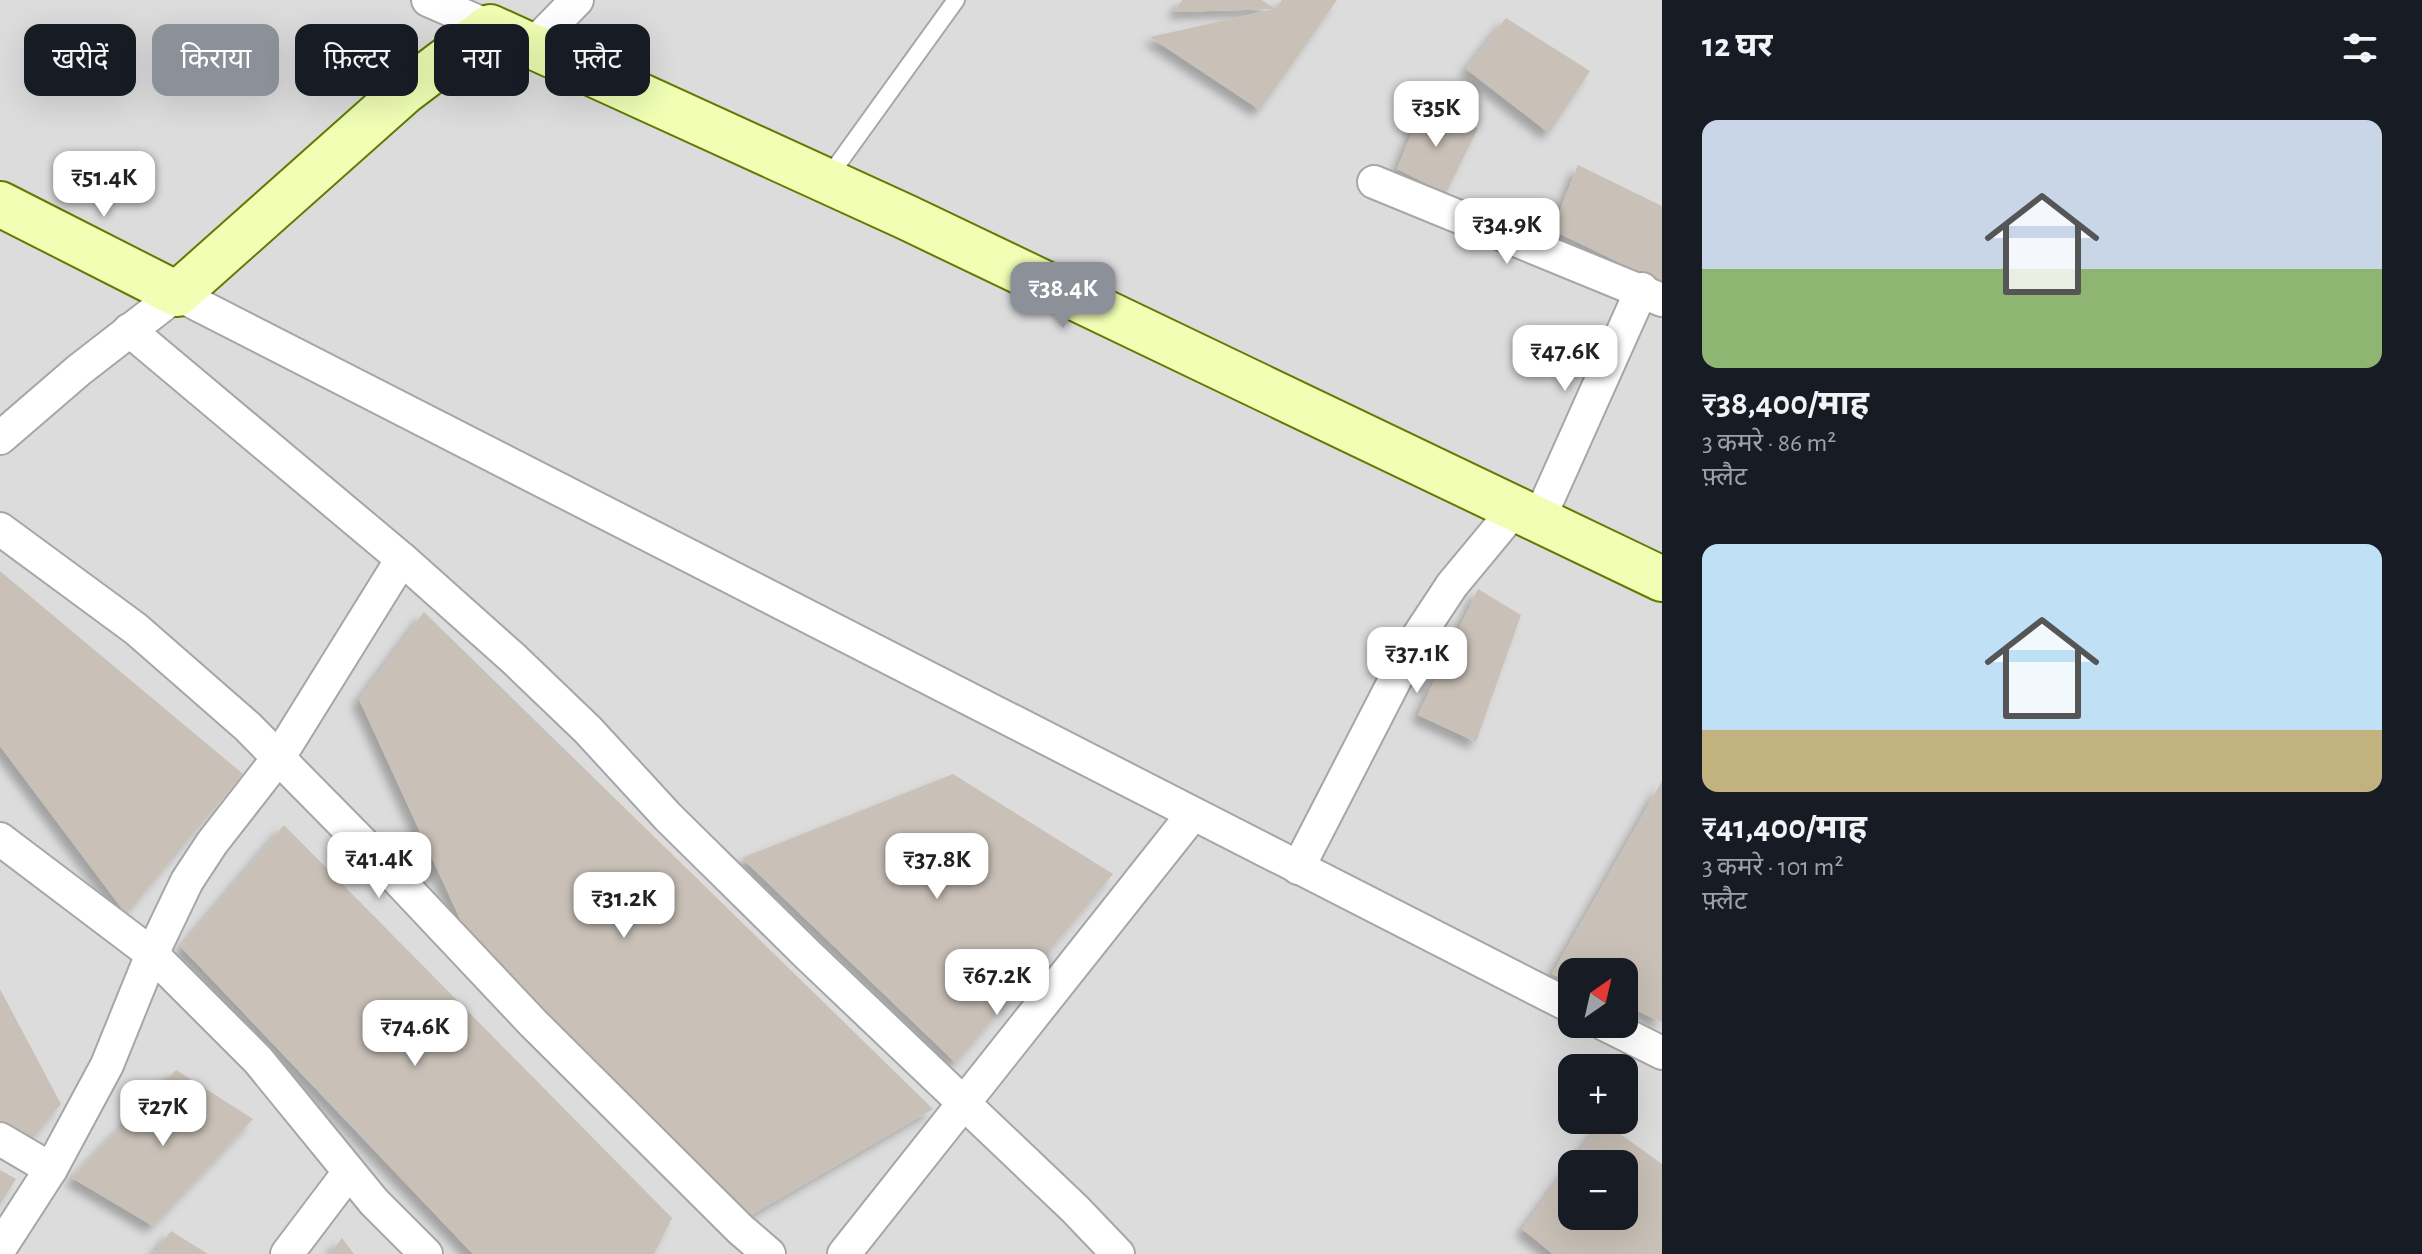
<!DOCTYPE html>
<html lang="hi">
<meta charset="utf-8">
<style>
:root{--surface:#171b24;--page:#242831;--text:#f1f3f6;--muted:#9ea1a6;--accent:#8c9099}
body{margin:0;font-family:"Alegreya Sans","Noto Sans Devanagari",sans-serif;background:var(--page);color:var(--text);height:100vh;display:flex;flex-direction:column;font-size:30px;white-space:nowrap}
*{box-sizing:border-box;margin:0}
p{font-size:26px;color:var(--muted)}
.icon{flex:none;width:44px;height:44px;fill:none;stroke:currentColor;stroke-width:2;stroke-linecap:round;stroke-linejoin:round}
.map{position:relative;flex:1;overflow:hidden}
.details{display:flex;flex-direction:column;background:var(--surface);width:760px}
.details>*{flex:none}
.banner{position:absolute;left:24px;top:24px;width:760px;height:72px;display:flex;gap:16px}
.needle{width:52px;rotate:34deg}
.tools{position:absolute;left:1558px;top:958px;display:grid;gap:16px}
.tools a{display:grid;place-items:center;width:80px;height:80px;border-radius:16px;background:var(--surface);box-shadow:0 8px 32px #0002;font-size:40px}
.price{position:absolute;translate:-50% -68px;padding:0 18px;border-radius:16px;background:#fff;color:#222;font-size:26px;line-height:52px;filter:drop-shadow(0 2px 4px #0008)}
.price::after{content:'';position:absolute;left:50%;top:48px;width:24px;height:18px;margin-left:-12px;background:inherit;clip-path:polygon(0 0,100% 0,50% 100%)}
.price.selected{background:var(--accent);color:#fff}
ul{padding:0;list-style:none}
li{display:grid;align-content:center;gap:16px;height:424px;padding:0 40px}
li span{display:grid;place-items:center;height:248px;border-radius:16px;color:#555}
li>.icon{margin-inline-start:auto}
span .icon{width:144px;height:144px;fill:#fffc;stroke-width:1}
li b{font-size:34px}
h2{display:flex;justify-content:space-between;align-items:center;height:96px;padding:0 40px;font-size:34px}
.tag{padding:0 28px;border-radius:16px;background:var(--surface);box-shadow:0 8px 32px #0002;font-size:28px;line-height:72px}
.tag.selected{background:var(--accent);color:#fff}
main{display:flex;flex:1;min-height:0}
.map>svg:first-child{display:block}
</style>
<main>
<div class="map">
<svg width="1662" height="1254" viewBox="0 0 1662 1254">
<defs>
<filter id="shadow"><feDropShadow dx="-7" dy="7" stdDeviation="4" flood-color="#0004"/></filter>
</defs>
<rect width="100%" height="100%" fill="#f0eee4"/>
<path fill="#dddcdc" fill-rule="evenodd" d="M 0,0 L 1662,0 L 1662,1254 L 0,1254 ZM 1572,972 L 1624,972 L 1624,1024 L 1572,1024 ZM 1572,1068 L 1624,1068 L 1624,1120 L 1572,1120 ZM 1572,1164 L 1624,1164 L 1624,1216 L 1572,1216 Z"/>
<g fill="#c9c1b7" fill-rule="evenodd" filter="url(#shadow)">
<path d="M 1182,0 L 1262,0 L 1275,9 L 1174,12 Z"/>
<path d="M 1282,0 L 1337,0 L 1260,110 L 1150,37 L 1275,9 Z"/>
<path d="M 1506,18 L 1590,71 L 1549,133 L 1466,69 Z"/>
<path d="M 1422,108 L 1478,128 L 1446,193 L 1397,169 Z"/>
<path d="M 1578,165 L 1662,206 L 1662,283 L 1552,230 Z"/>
<path d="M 0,571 L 243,774 L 126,914 L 0,746 Z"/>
<path d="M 1478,589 L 1521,615 L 1476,742 L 1418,715 Z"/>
<path d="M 424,612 L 933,1109 L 748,1217 L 483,969 L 359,699 Z"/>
<path d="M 953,774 L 1113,874 L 956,1063 L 742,858 Z"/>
<path d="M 1662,781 L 1662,1022 L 1624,1005 L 1624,972 L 1572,972 L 1572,983 L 1552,974 Z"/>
<path d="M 284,825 L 672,1218 L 654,1254 L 473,1254 L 181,947 Z"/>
<path d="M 0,989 L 61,1104 L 32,1139 L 0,1121 Z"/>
<path d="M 176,1070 L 253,1119 L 153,1226 L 72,1178 Z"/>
<path d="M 1602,1121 L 1662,1164 L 1662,1254 L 1553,1254 L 1522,1229 ZM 1572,1164 L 1624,1164 L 1624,1216 L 1572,1216 Z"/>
<path d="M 0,1170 L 16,1179 L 0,1204 Z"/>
<path d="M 171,1231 L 208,1254 L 153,1254 Z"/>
<path d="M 342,1238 L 354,1254 L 330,1254 Z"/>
</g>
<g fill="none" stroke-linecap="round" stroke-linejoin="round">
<g stroke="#a6a6a6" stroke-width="20">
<path id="service" d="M 827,179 L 956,0"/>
</g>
<g stroke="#a6a6a6" stroke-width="36">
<g id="minor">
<path d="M 428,0 L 490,27"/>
<path d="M 532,46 L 577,0"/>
<path d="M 1374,182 L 1662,300"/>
<path d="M 129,330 L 402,559 L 514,659 L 588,730 L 668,817 L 807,954 L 1075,1209 L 1118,1254"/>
<path d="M 0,438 L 79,370 L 177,294 L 1572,1007"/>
<path d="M 1539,519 L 1642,289"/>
<path d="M 0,529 L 136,629 L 248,727 L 385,866 L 533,1023 L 740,1229 L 769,1254"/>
<path d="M 0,839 L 152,954 L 258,1060 L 374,1202 L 426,1254"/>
<path d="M 1298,868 L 1415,641 L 1452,585 L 1515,509"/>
<path d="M 1604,1024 L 1662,1053"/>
<path d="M 0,1139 L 51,1169"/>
<path d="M 0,1248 L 51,1169 L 107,1065 L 152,954 L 187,881 L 212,843 L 279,757 L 402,559"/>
<path d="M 287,1254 L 349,1172"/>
<path d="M 844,1254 L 1193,814"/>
</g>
</g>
<g stroke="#5f7c00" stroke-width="48">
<path id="secondary" d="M 0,204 L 177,294 L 404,92 L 490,27 L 906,217 L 1662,579"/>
</g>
<use href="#service" stroke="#fff" stroke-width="16"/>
<use href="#minor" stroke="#fff" stroke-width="32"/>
<use href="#secondary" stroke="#f1feb4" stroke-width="44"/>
</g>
</svg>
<div class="tools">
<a><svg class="needle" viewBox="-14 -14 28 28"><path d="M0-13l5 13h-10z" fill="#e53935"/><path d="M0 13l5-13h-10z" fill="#9ea1a6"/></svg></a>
<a>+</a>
<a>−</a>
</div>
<b class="price" style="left:1436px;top:149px">₹35K</b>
<b class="price" style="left:104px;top:219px">₹51.4K</b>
<b class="price" style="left:1507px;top:266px">₹34.9K</b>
<b class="price selected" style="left:1063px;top:330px">₹38.4K</b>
<b class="price" style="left:1565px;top:393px">₹47.6K</b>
<b class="price" style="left:1417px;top:695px">₹37.1K</b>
<b class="price" style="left:379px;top:900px">₹41.4K</b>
<b class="price" style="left:937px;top:901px">₹37.8K</b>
<b class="price" style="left:624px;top:940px">₹31.2K</b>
<b class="price" style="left:997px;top:1017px">₹67.2K</b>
<b class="price" style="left:415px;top:1068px">₹74.6K</b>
<b class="price" style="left:163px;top:1148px">₹27K</b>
<div class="banner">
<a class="tag">खरीदें</a>
<a class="tag selected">किराया</a>
<a class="tag">फ़िल्टर</a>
<a class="tag">नया</a>
<a class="tag">फ़्लैट</a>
</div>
</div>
<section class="details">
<h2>12 घर<svg class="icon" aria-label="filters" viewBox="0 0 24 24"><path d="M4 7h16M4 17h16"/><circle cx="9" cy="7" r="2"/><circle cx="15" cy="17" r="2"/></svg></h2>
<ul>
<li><span style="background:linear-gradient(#c9d6e8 60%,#8fb573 0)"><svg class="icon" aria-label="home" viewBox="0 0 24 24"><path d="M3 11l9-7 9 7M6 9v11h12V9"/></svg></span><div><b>₹38,400/माह</b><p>3 कमरे · 86 m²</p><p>फ़्लैट</p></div></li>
<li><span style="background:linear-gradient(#bfe0f5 75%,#c2b280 0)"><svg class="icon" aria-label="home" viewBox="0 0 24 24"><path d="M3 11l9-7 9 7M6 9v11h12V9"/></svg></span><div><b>₹41,400/माह</b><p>3 कमरे · 101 m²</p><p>फ़्लैट</p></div></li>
</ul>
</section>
</main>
